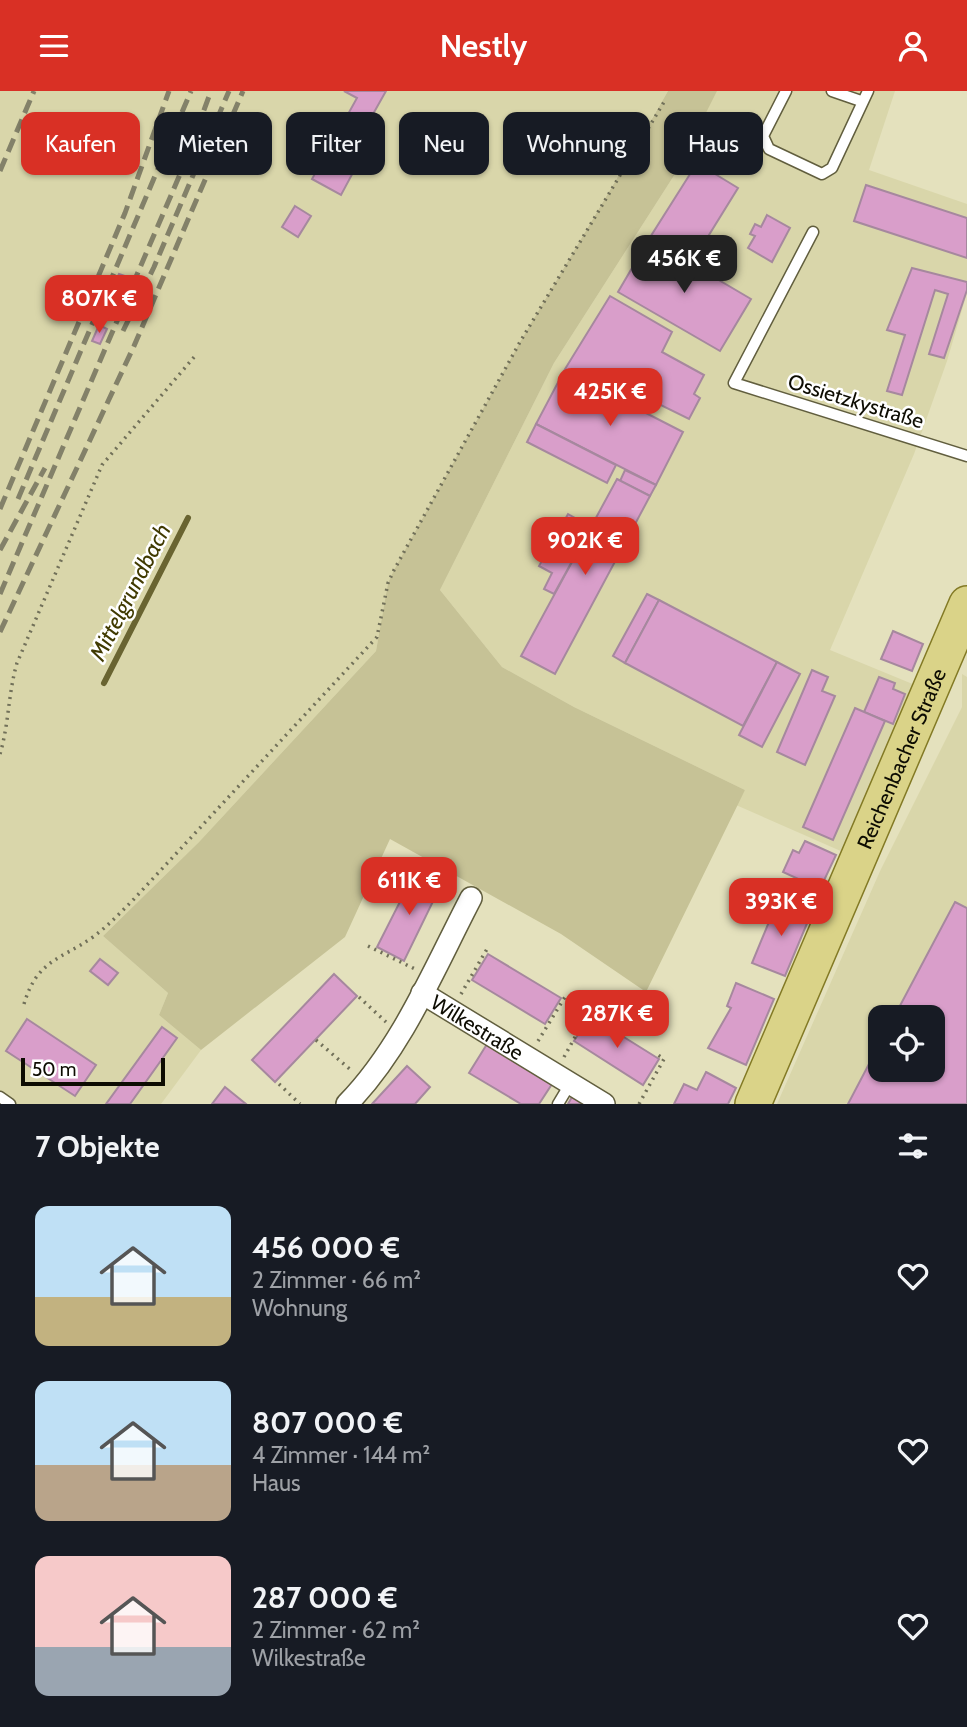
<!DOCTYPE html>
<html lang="de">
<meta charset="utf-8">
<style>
:root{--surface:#171b24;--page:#242831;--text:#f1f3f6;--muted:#9ea1a6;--accent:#d93025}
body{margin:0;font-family:Cabin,sans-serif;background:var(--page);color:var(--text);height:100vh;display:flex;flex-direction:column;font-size:26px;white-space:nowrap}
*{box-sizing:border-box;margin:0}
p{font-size:23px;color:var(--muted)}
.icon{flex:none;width:38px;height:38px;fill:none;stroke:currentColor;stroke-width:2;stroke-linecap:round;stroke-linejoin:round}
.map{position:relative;height:1013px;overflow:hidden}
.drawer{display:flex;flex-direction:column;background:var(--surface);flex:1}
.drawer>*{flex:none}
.top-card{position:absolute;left:21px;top:21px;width:926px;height:63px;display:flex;gap:14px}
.buttons{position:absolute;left:868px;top:914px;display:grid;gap:14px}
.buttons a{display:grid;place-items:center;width:77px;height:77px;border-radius:14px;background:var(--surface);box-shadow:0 2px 5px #0004;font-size:35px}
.scale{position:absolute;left:21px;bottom:18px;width:144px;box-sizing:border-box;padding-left:7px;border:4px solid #0d0c02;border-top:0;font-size:19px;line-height:24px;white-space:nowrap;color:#0d0c02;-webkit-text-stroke:5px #fff;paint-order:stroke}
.price{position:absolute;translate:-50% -60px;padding:0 16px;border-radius:14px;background:var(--accent);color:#fff;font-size:23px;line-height:46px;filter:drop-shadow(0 2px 4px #0008)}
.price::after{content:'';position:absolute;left:50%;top:42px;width:21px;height:16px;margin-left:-10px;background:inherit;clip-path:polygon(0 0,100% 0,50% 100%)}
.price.current{background:#222;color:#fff}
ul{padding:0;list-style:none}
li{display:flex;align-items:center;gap:21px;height:175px;padding:0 35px}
li span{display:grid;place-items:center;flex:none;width:196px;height:140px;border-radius:14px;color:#555}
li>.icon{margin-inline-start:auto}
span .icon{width:84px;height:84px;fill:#fffc;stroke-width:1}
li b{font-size:30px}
h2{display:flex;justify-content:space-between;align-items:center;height:84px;padding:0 35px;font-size:30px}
.chip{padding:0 24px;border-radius:14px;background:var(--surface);box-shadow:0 2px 5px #0004;font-size:24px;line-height:63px}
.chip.current{background:var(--accent);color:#fff}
header{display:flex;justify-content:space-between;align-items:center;height:91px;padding:0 35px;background:var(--accent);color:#fff;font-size:32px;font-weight:600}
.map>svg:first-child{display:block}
</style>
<header><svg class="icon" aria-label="menu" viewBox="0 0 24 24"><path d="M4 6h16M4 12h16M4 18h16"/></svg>Nestly<svg class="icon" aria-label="person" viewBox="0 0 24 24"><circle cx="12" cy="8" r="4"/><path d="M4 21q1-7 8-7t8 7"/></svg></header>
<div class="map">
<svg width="967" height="1013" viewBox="0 0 967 1013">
<rect width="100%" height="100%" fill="#e4e1bd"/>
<g fill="#d9d6aa" fill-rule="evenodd">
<path d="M 0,0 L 668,0 L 520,251 L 394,479 L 388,492 L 376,560 L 199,751 L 103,845 L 168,902 L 159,924 L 201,959 L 161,1013 L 0,1013 Z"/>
<path d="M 709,0 L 895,0 L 869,79 L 967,113 L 967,202 L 947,270 L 914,363 L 830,559 L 915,594 L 843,761 L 736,714 L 745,699 L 574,616 L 502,576 L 440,499 L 554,272 L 675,83 L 688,59 Z"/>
<path d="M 962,583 L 967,586 L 967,1013 L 777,1013 L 881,778 L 962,616 ZM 880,926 L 933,926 L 933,978 L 880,978 Z"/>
</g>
<path fill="#c6c296" d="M 668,0 L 717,0 L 675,83 L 554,272 L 440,499 L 502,576 L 574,616 L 745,699 L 646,901 L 561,843 L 390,748 L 345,846 L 201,959 L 159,924 L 168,902 L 103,845 L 199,751 L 376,560 L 388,492 L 394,479 L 520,251 L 633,60 L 652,70 L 634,59 Z"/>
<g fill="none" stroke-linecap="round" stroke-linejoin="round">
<path stroke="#696431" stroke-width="6" d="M 104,592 L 188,427"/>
</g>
<g fill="#d99eca" stroke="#a6889e" stroke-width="2">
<path d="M 344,0 L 386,0 L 346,71 L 356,76 L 341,104 L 312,88 L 357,7 Z"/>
<path d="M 697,72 L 738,97 L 691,173 L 649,148 Z"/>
<path d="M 866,94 L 967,127 L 967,167 L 854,130 Z"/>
<path d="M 295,115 L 311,125 L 298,146 L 282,136 Z"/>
<path d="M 767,124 L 790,137 L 772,171 L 748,157 L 755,145 L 750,143 L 755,133 L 761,136 Z"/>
<path d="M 649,148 L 751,208 L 720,260 L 618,201 Z"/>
<path d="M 912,177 L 967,191 L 967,199 L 944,267 L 929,263 L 948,203 L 935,199 L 902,304 L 887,300 L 905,244 L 887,239 Z"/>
<path d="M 119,183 L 128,186 L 118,209 L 123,211 L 117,226 L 99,219 L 105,204 L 109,206 Z"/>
<path d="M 610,205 L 672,241 L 662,261 L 704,284 L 694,303 L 700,307 L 689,328 L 600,284 L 595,294 L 565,278 Z"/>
<path d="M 99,234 L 107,238 L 100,253 L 92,250 Z"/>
<path d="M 564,280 L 683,341 L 656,394 L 536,333 Z"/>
<path d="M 536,333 L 616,374 L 607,392 L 527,351 Z"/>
<path d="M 625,379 L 656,394 L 650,405 L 620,390 Z"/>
<path d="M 617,388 L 650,405 L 555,583 L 521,565 Z"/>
<path d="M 568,423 L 591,436 L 554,503 L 544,498 L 552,482 L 539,475 Z"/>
<path d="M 647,503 L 659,509 L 625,572 L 613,565 Z"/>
<path d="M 659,509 L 777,571 L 743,635 L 625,572 Z"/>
<path d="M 893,540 L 923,553 L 912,580 L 881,568 Z"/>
<path d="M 777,571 L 800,583 L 762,656 L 739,644 Z"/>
<path d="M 812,579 L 828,586 L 822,600 L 835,605 L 805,674 L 777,661 Z"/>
<path d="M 879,586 L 895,592 L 893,598 L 905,603 L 893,633 L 864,621 Z"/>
<path d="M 855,617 L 885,630 L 833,749 L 803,736 Z"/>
<path d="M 805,750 L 836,764 L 820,798 L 783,781 L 793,759 L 799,762 Z"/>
<path d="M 415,781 L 441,794 L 404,870 L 377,856 Z"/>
<path d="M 778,809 L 811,823 L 785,885 L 752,872 Z"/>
<path d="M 955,811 L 967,817 L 967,1013 L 848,1013 L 880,952 L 880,978 L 933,978 L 933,926 L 894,926 Z"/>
<path d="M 488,863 L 561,907 L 545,933 L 472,889 Z"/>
<path d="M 100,868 L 118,882 L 108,894 L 90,880 Z"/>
<path d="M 334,883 L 357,905 L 275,991 L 252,969 Z"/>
<path d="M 736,892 L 774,908 L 746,974 L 708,957 L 731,917 L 727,915 Z"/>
<path d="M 590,925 L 659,968 L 643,994 L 574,950 Z"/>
<path d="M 27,928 L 96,974 L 75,1005 L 6,960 Z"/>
<path d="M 162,936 L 177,947 L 130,1013 L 106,1013 Z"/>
<path d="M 487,953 L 552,993 L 539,1013 L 521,1013 L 469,982 Z"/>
<path d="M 407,975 L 430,996 L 415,1013 L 372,1013 Z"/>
<path d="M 706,981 L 736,997 L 728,1013 L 674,1013 L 684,993 L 697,999 Z"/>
<path d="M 225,996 L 246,1013 L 212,1013 Z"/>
<path d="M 573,1004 L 587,1013 L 568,1013 Z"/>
</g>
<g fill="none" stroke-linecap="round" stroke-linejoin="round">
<g stroke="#615e3e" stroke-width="13">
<g id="service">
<path d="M 786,0 L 763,45 L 769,58 L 822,83 L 832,77 L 868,0"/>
<path d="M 832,0 L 861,10"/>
<path d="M 813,141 L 734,292 L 967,365"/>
<path d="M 0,1006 L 10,1013"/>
<path d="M 558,1013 L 570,993"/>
</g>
</g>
<g stroke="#615e3e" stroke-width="24">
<g id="minor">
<path id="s1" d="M 422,902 L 604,1013"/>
<path d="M 347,1013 C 402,957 435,876 471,807"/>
</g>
</g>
<g stroke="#837a25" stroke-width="38">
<g id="primary">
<path id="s2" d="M 753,1013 L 967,513"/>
</g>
</g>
<g stroke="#717059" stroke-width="3.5" stroke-dasharray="2 5" stroke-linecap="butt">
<path d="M 0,663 C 9,633 8,603 17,572 L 102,374 L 195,265"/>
<path d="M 409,778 L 454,798"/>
<path d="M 368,855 L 415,878"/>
<path d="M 461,903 L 487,858"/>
<path d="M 359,906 L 386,931"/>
<path d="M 24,913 C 37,869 60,869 93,846 C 108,835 121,821 134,808 L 377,546 L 388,492 L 394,479 L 520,251 L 664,11"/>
<path d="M 316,949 L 352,980"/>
<path d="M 538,950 L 565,906"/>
<path d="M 564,966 L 589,921"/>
<path d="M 279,993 L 300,1013"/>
<path d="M 639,1013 L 664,968 L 658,964"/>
</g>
<use href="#service" stroke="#fff" stroke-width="10"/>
<use href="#minor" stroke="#fff" stroke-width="21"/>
<use href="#primary" stroke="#dad388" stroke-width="35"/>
<g stroke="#838169" stroke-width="5" stroke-dasharray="14 7" stroke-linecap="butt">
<path d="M 0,80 L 34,0"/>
<path d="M 123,240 L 154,176 L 229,0"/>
<path d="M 18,408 L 191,0"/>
<path d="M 0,418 L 125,122 L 169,0"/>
<path d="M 0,459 L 45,377"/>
<path d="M 0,503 L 181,81 L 211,0"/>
<path d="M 0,541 L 134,255 L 243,0"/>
</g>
</g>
<g text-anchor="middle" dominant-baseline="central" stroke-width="5" stroke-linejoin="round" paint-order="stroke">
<g font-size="21" fill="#0d0c02" stroke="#fff">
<text transform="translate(856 310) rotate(17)">Ossietzkystraße</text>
<text stroke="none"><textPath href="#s2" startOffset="376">Reichenbacher Straße</textPath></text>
<text stroke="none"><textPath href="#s1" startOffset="65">Wilkestraße</textPath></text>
</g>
<g font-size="23" font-style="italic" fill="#403a01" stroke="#fff">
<text transform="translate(130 501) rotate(-63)">Mittelgrundbach</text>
</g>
</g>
</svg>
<div class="buttons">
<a><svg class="icon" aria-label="locate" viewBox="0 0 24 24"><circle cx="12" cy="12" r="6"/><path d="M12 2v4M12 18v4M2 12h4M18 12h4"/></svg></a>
</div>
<div class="scale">50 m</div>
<b class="price current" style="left:684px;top:204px">456K €</b>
<b class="price" style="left:99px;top:244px">807K €</b>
<b class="price" style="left:610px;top:337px">425K €</b>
<b class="price" style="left:585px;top:486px">902K €</b>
<b class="price" style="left:409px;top:826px">611K €</b>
<b class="price" style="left:781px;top:847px">393K €</b>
<b class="price" style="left:617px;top:959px">287K €</b>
<div class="top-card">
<a class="chip current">Kaufen</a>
<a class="chip">Mieten</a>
<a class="chip">Filter</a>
<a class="chip">Neu</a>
<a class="chip">Wohnung</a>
<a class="chip">Haus</a>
</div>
</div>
<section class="drawer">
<h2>7 Objekte<svg class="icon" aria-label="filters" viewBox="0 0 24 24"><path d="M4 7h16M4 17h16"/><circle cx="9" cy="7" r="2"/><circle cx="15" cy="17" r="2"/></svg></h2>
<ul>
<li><span style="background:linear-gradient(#bfe0f5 65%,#c2b280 0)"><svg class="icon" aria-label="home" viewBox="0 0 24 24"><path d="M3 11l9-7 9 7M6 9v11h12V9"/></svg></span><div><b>456 000 €</b><p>2 Zimmer · 66 m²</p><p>Wohnung</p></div><svg class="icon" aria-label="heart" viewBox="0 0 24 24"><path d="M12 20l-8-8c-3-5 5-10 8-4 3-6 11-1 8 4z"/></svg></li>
<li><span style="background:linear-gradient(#bfe0f5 60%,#b9a48a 0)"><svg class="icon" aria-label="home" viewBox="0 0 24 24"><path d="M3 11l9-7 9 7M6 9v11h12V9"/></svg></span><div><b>807 000 €</b><p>4 Zimmer · 144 m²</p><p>Haus</p></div><svg class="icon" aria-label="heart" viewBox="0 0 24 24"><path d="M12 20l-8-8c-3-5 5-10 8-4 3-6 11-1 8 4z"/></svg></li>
<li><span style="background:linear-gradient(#f6c9c9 65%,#9aa5b1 0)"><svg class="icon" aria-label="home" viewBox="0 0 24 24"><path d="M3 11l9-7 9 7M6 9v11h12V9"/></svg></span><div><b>287 000 €</b><p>2 Zimmer · 62 m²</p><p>Wilkestraße</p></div><svg class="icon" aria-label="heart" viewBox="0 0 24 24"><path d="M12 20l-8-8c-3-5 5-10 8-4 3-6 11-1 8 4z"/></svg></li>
</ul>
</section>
